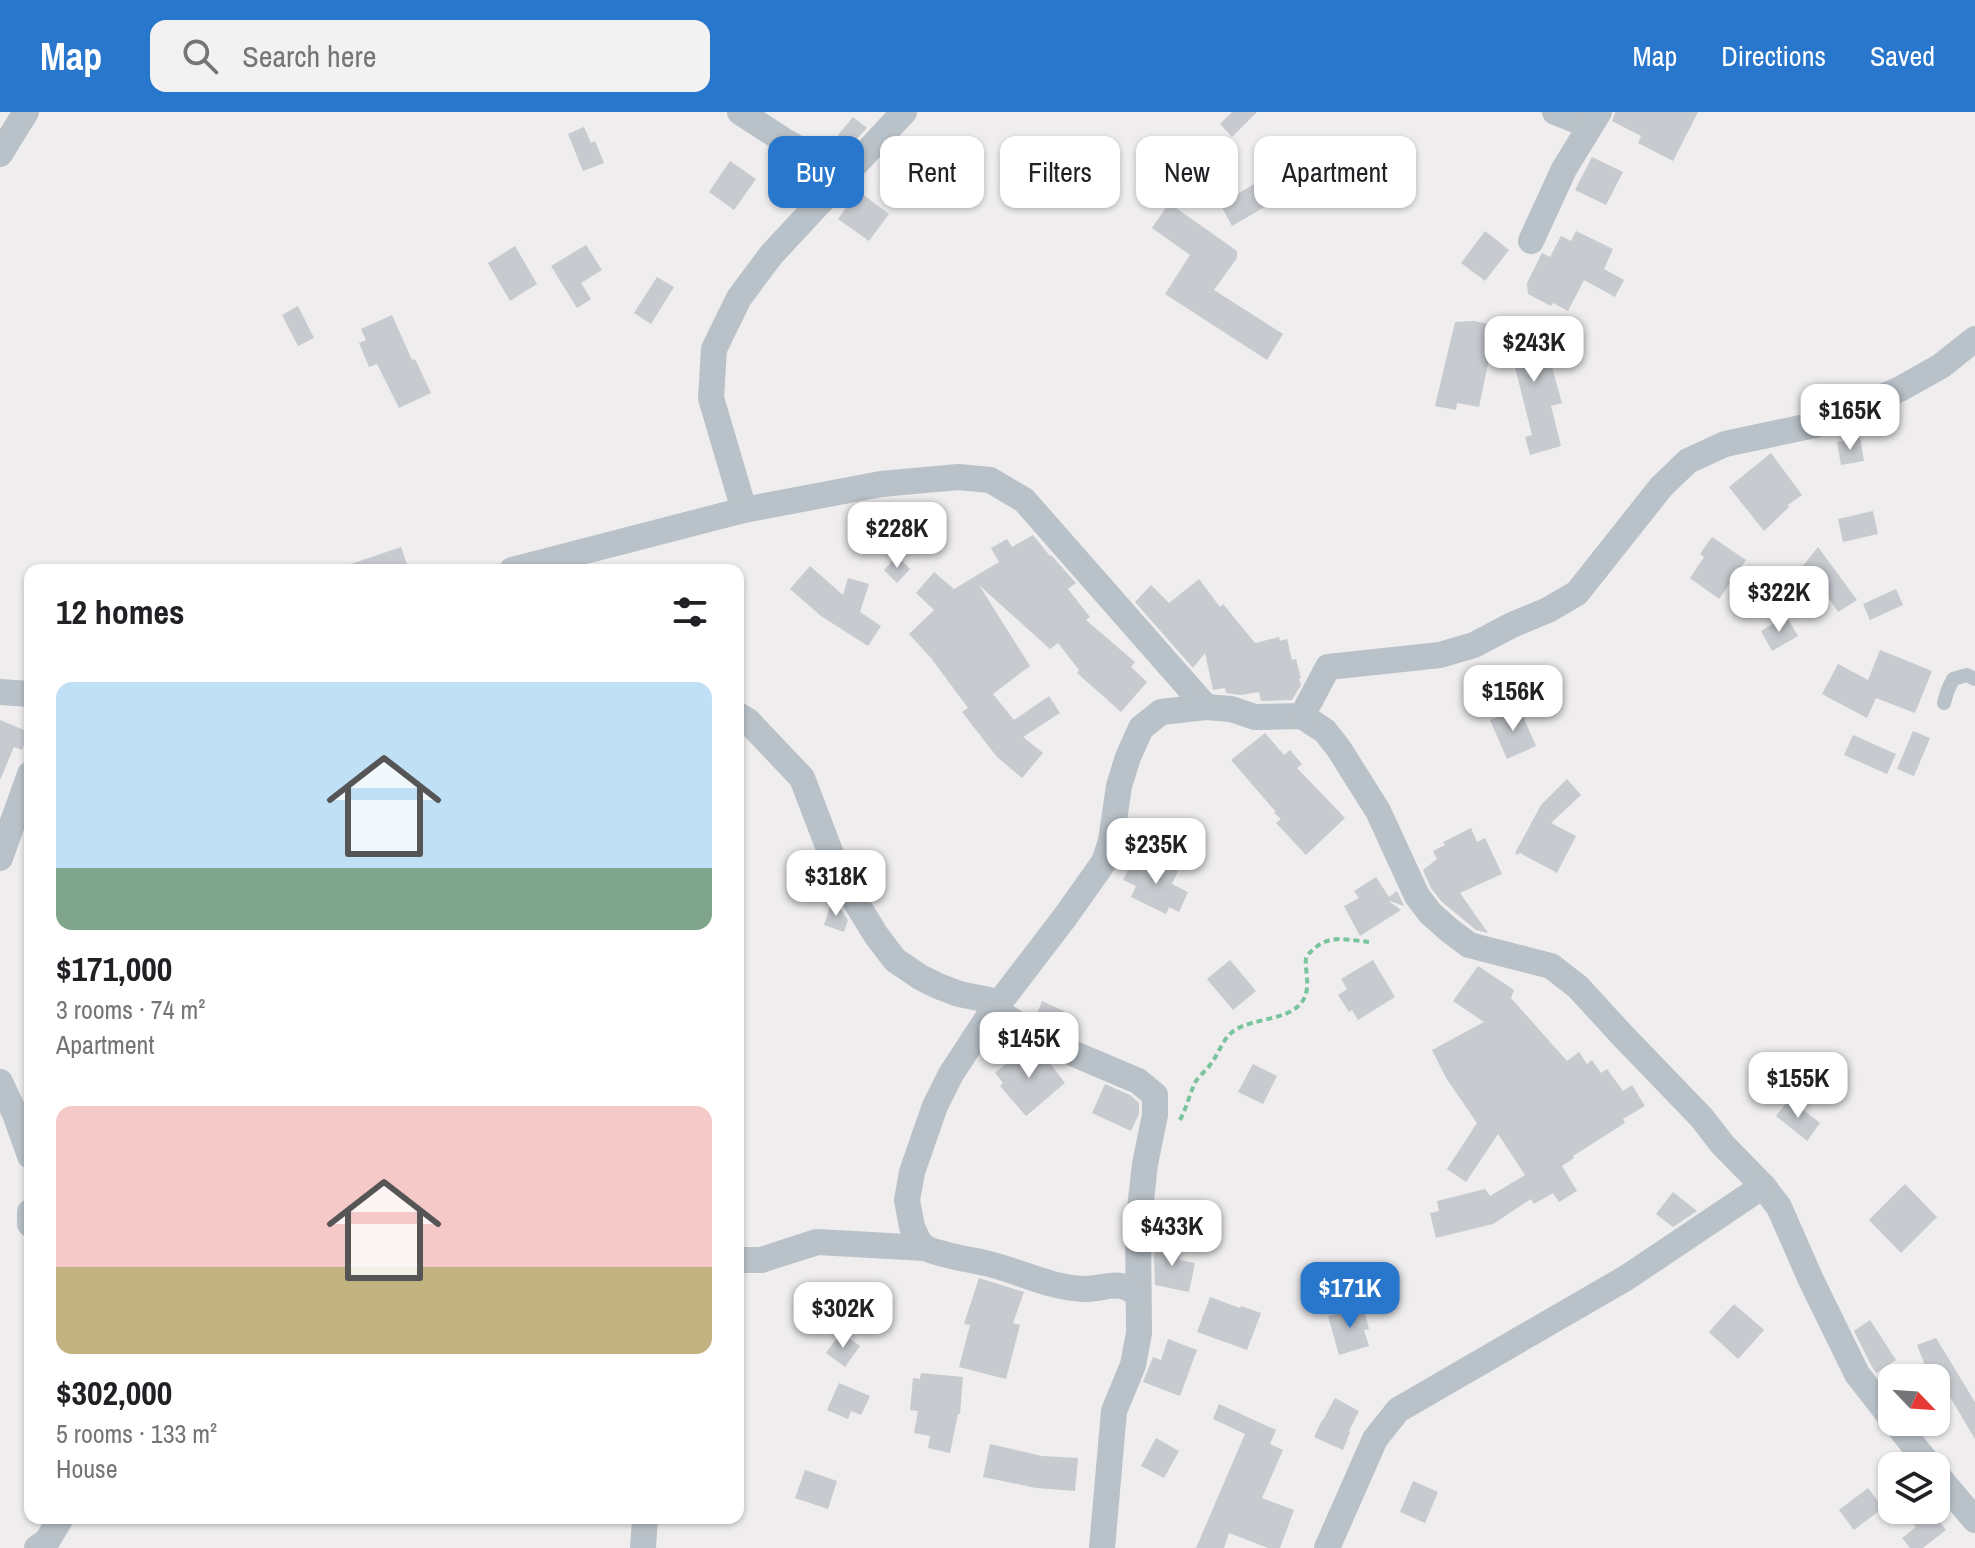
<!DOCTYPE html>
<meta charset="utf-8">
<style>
:root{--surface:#fff;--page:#f2f2f2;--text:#202124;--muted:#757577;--accent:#2977cd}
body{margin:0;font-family:"Archivo Narrow",sans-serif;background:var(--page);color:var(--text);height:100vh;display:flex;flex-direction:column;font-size:30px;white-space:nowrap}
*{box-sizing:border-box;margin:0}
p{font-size:26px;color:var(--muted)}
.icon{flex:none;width:44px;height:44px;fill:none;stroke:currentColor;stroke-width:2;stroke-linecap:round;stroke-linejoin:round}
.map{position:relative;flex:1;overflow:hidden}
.sheet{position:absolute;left:24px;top:452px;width:720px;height:960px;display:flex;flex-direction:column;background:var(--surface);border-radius:16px;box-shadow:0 2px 6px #0004}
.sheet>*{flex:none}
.banner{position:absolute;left:768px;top:24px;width:760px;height:72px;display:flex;gap:16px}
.needle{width:52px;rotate:115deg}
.buttons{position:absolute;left:1878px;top:1252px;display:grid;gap:16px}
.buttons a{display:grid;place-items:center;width:72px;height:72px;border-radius:16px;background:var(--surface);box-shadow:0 2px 6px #0004;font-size:40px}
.price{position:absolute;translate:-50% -68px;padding:0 18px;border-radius:16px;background:#fff;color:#222;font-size:26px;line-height:52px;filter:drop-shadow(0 2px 4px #0008)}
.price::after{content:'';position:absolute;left:50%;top:48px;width:24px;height:18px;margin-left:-12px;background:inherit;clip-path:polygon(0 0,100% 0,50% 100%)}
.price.current{background:var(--accent);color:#fff}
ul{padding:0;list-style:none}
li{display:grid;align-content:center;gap:16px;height:424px;padding:0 32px}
li span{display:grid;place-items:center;height:248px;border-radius:16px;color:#555}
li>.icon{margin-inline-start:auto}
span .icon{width:144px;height:144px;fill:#fffc;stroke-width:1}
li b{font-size:34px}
h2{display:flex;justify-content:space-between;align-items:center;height:96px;padding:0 32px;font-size:34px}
.tag{padding:0 28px;border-radius:16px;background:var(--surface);box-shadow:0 2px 6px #0004;font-size:28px;line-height:72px}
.tag.current{background:var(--accent);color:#fff}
header{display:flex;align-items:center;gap:48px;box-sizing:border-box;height:112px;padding:0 40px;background:var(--accent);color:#fff}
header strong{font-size:38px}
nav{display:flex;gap:44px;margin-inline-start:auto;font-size:28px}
.search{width:560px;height:72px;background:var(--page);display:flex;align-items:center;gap:20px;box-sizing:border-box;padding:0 28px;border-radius:16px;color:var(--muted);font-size:30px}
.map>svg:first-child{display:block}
</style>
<header>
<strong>Map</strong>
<div class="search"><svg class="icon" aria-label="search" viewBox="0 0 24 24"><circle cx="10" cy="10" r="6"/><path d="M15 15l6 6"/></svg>Search here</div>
<nav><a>Map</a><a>Directions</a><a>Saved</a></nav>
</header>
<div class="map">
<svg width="1975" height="1436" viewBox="0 0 1975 1436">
<rect width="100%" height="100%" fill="#efeded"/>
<g fill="#c7cacf">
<path d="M 1232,0 L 1257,0 L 1232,25 L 1220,12 Z"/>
<path d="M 1615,0 L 1698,0 L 1673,49 L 1638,31 L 1641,24 L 1612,9 Z"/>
<path d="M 853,5 L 867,16 L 846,38 L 834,28 Z"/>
<path d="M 584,15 L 591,31 L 595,29 L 604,51 L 583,59 L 568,22 Z"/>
<path d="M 1019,28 L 1045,43 L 1028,73 L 1002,58 Z"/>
<path d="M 1592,45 L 1623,60 L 1606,93 L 1575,78 Z"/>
<path d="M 730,49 L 756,67 L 734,98 L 709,80 Z"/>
<path d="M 1256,71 L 1268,93 L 1232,114 L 1220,92 Z"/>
<path d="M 858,79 L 889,102 L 869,129 L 838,107 Z"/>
<path d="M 1169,91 L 1237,139 L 1237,146 L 1214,178 L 1283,222 L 1267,248 L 1165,182 L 1190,143 L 1152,116 Z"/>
<path d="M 1485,119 L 1509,138 L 1485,169 L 1461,151 Z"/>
<path d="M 1576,119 L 1613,137 L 1604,157 L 1624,168 L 1615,185 L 1584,168 L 1568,199 L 1553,191 L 1551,194 L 1528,182 L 1527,171 L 1542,141 L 1550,145 L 1561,124 L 1571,129 Z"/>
<path d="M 586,133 L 602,158 L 581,171 L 591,187 L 577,196 L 551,154 Z"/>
<path d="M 515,134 L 537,172 L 510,189 L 488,151 Z"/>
<path d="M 657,165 L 674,175 L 651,212 L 634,201 Z"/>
<path d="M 298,194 L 314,226 L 298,234 L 282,203 Z"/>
<path d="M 392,203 L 412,248 L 415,247 L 431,281 L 399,296 L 377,252 L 369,255 L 359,231 L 366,228 L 361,217 Z"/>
<path d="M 1537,205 L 1539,251 L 1545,250 L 1547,256 L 1552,255 L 1562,291 L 1551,294 L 1561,334 L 1530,343 L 1525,325 L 1532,323 L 1503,207 Z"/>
<path d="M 1473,209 L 1496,213 L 1479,295 L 1457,291 L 1456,298 L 1435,294 L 1455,210 Z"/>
<path d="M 1860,326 L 1864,349 L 1841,353 L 1837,330 Z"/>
<path d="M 1771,341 L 1802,383 L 1788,393 L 1789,395 L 1764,419 L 1729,375 Z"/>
<path d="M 1873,399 L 1878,422 L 1843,430 L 1838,407 Z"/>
<path d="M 1033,423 L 1050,444 L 1051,443 L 1076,471 L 1068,477 L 1090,505 L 1086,508 L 1135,550 L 1131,555 L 1147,570 L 1121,600 L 1077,561 L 1079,558 L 1058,531 L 1050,537 L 979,473 L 1030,554 L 993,582 L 1014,608 L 1049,584 L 1060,601 L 1023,625 L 1043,641 L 1022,666 L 997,645 L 962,600 L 968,596 L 931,546 L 909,522 L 934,498 L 916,481 L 934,460 L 954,477 L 999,450 L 991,436 L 1007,427 L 1012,435 Z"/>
<path d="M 1712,425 L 1746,448 L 1719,487 L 1690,466 L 1704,445 L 1700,442 Z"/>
<path d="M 401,435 L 409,458 L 342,458 L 342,455 Z"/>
<path d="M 1818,435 L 1857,488 L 1838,500 L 1820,473 L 1806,490 L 1787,474 Z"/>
<path d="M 897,444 L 910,457 L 897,471 L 884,458 Z"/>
<path d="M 810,454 L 843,483 L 848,466 L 869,472 L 860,500 L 881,514 L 868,534 L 821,504 L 790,477 Z"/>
<path d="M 1199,467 L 1220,495 L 1223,492 L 1255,531 L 1279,525 L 1280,529 L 1287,527 L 1292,548 L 1296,547 L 1301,566 L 1299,567 L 1301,573 L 1292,588 L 1261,589 L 1259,580 L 1241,583 L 1226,581 L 1225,576 L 1213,578 L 1205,541 L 1193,556 L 1135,490 L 1151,473 L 1169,491 Z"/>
<path d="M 1896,477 L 1903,493 L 1870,508 L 1863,492 Z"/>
<path d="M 1786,504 L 1798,524 L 1772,539 L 1761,519 Z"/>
<path d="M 1880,538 L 1932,559 L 1915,601 L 1876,586 L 1867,606 L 1822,582 L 1838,552 L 1868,568 Z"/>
<path d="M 1519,595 L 1536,634 L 1507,647 L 1490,608 Z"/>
<path d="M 0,608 L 29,620 L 22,638 L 14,635 L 0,668 Z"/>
<path d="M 1913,619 L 1930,626 L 1914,664 L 1897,657 Z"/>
<path d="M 1265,621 L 1284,643 L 1290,638 L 1302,652 L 1297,656 L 1345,706 L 1306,743 L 1276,711 L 1281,707 L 1274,701 L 1276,700 L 1231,648 Z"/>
<path d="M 1853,623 L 1896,642 L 1887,662 L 1844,643 Z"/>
<path d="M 1567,667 L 1581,683 L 1551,711 L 1576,724 L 1557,761 L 1520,741 L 1517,743 L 1515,741 L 1541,693 Z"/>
<path d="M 1471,716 L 1477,730 L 1485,726 L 1502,762 L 1460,781 L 1488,821 L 1476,818 L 1441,789 L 1431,776 L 1423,758 L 1437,747 L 1433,739 L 1445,733 L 1443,730 Z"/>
<path d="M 1133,748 L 1152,757 L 1156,749 L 1178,759 L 1172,772 L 1188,780 L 1179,800 L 1169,795 L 1166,802 L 1131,785 L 1136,774 L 1123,768 Z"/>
<path d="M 1376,765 L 1389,785 L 1397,779 L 1404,794 L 1390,789 L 1390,790 L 1401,798 L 1360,824 L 1344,794 L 1359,786 L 1354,779 Z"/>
<path d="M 833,786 L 848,808 L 844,820 L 824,813 Z"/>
<path d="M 1230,848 L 1256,879 L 1233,898 L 1207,867 Z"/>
<path d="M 1373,848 L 1395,885 L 1358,908 L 1352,898 L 1349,900 L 1338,883 L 1347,877 L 1341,867 Z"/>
<path d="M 1478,854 L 1514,878 L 1511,886 L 1567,949 L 1579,940 L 1587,952 L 1592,948 L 1601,961 L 1607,957 L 1623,979 L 1632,973 L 1645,994 L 1623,1007 L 1625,1011 L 1573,1044 L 1574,1046 L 1562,1054 L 1577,1079 L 1559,1090 L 1553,1081 L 1534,1092 L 1531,1087 L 1493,1112 L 1436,1126 L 1430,1101 L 1439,1099 L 1437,1089 L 1485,1077 L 1490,1084 L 1525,1063 L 1498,1022 L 1466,1070 L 1447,1057 L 1477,1011 L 1446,966 L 1432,938 L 1484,910 L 1453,889 Z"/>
<path d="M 1042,889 L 1066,900 L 1059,916 L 1036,904 Z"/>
<path d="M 1026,935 L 1046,946 L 1065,971 L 1026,1004 L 1000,974 L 1003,971 L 995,961 Z"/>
<path d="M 1253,952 L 1277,964 L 1263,992 L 1238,980 Z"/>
<path d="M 1105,972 L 1130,983 L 1139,991 L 1139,1002 L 1131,1019 L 1092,1001 Z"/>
<path d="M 1789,987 L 1820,1011 L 1807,1029 L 1776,1004 Z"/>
<path d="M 1905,1072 L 1937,1105 L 1901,1141 L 1869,1108 Z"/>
<path d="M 1673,1080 L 1697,1099 L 1673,1115 L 1656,1102 Z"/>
<path d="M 1178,1129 L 1180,1148 L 1195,1151 L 1189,1180 L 1155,1173 L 1154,1144 L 1157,1131 Z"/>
<path d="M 979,1166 L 1024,1180 L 1013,1211 L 1020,1213 L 1006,1267 L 959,1255 L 970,1213 L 964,1212 Z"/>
<path d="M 1210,1185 L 1240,1196 L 1241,1194 L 1261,1201 L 1247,1238 L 1197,1220 Z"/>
<path d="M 1734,1192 L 1764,1218 L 1738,1247 L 1709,1220 Z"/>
<path d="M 1363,1194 L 1369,1217 L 1364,1218 L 1369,1234 L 1339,1243 L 1328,1204 Z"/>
<path d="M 1870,1208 L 1896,1248 L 1876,1261 L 1871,1253 L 1854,1219 Z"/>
<path d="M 841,1220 L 860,1234 L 845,1255 L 826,1241 Z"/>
<path d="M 1936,1226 L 1975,1290 L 1975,1327 L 1934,1258 L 1928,1261 L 1917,1233 Z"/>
<path d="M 1168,1227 L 1197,1238 L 1180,1284 L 1143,1270 L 1153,1245 L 1161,1248 Z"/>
<path d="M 921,1261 L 963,1265 L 960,1302 L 958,1302 L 950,1341 L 928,1336 L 930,1324 L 914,1321 L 918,1299 L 910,1298 L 913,1266 L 920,1267 Z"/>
<path d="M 839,1271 L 870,1284 L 861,1303 L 851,1299 L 848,1307 L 827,1298 Z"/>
<path d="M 1335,1286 L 1359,1299 L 1349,1319 L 1350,1320 L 1343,1338 L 1314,1325 L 1322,1308 L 1323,1308 Z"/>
<path d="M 1219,1292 L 1276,1318 L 1270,1332 L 1283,1338 L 1262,1386 L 1294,1398 L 1280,1436 L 1268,1436 L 1229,1421 L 1224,1436 L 1196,1436 L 1245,1322 L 1213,1307 Z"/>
<path d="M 1156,1326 L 1179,1339 L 1164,1366 L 1141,1354 Z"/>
<path d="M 990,1332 L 1042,1344 L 1078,1346 L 1075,1379 L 1036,1376 L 983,1365 Z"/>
<path d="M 805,1358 L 837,1369 L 828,1397 L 795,1386 Z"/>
<path d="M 1413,1369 L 1438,1380 L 1425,1411 L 1400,1400 Z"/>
<path d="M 1868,1376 L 1883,1396 L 1854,1418 L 1839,1398 Z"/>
<path d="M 1903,1398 L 1931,1398 L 1946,1418 L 1923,1436 L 1910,1436 L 1902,1426 L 1916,1415 Z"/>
</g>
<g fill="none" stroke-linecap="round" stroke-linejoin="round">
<path stroke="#7ac49d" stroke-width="4" stroke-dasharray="6 4" stroke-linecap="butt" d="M 1180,1008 C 1186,997 1189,984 1194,973 C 1197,965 1205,960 1210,953 C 1218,943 1221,931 1230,922 C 1250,902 1303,913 1307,876 C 1308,866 1305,855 1306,845 C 1326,821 1340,827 1369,830"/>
<path stroke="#b9c2c8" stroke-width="14" d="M 1944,591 L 1947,580 L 1953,567 L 1967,563 L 1975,567"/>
<g stroke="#b9c2c8" stroke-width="26">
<path d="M 740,0 L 783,28 L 846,63"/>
<path d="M 1555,0 L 1590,14"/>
<path d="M 0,42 L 26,0"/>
<path d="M 1531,129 L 1564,57 L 1599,0"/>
<path d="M 744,398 L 711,286 L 714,237 L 739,186 L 771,143 L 904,0"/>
<path d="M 512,458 L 744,398 L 881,372 L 958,365 L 990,368 L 1024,388 L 1206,595 L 1231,597 L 1255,605 L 1302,604 L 1325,619 L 1339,637 L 1378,699 L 1417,784 L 1430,801 L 1449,818 L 1469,833 L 1551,854 L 1578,875 L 1622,923 L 1702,1006 L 1722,1032 L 1763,1074 L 1779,1095 L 1811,1168 L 1857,1262 L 1892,1307"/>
<path d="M 0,580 L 30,582"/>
<path d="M 738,603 L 748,609 L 802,666 L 839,763 L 876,823 L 895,848 L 920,865 L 938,874 L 959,882 L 989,888 L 995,898 L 1027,918 L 1072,941 L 1138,969 L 1155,983 L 1155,1003 L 1145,1052 L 1138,1115 L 1139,1221 L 1133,1253 L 1114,1299 L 1102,1436"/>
<path d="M 1302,604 L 1328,555 L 1440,543 L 1474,533 L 1512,513 L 1548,498 L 1577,481 L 1661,375 L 1688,349 L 1725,332 L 1815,313 L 1844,302 L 1900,277 L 1941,254 L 1975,227"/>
<path d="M 0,746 L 30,662"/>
<path d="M 0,970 L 15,1002 L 30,1044"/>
<path d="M 30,1100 L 30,1112"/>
<path d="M 925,1136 L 919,1130 L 912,1115 L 907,1088 L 912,1060 L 935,994 L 951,962 L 987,907 L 1065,805 L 1104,750 L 1111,729 L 1119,674 L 1128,645 L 1141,616 L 1161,600 L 1206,595"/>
<path d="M 738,1148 L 761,1148 L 817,1130 L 925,1136 C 946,1145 970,1147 993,1153 C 1023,1161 1052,1176 1084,1177 C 1106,1177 1120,1166 1138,1183"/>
<path d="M 1895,1310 L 1930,1354"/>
<path d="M 1936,1362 L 1975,1408"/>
<path d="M 37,1436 L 47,1429 L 61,1406"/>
<path d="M 643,1436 L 645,1406"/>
<path d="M 1327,1436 L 1375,1327 L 1398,1298 L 1626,1166 L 1763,1074"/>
</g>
</g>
</svg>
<div class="buttons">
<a><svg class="needle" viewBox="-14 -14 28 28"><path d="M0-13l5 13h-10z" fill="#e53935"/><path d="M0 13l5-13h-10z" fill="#757577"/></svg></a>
<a><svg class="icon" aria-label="layers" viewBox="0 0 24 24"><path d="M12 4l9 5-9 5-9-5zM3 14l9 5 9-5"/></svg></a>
</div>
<b class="price" style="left:1534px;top:272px">$243K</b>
<b class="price" style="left:1850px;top:340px">$165K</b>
<b class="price" style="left:897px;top:458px">$228K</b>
<b class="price" style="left:1779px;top:522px">$322K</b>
<b class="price" style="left:1513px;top:621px">$156K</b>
<b class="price" style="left:1156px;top:774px">$235K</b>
<b class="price" style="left:836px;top:806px">$318K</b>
<b class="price" style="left:1029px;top:968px">$145K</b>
<b class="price" style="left:1798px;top:1008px">$155K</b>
<b class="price" style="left:1172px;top:1156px">$433K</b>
<b class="price current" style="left:1350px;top:1218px">$171K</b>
<b class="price" style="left:843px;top:1238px">$302K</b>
<div class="banner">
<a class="tag current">Buy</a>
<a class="tag">Rent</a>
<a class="tag">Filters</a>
<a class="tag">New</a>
<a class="tag">Apartment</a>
</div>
<section class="sheet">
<h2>12 homes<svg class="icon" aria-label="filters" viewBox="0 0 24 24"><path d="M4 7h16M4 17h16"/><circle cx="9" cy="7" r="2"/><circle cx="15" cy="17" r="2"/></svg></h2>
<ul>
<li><span style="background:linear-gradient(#bfe0f5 75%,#7fa58c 0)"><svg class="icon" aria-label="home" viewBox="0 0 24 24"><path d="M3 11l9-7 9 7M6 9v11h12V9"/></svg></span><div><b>$171,000</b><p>3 rooms · 74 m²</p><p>Apartment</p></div></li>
<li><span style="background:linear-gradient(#f6c9c9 65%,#c2b280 0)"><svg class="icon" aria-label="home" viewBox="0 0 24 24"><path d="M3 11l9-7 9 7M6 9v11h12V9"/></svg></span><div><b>$302,000</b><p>5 rooms · 133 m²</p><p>House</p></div></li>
</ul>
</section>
</div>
